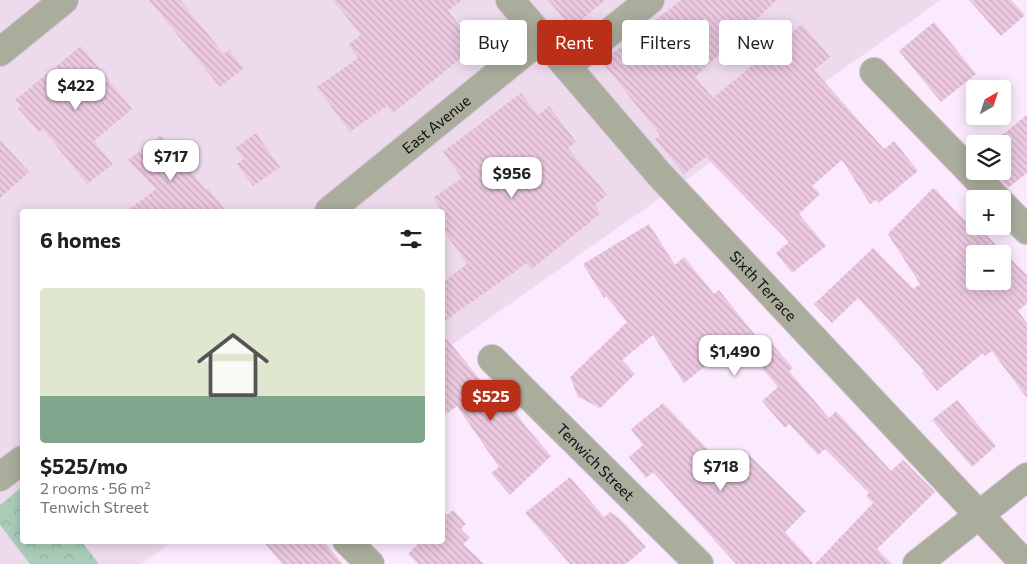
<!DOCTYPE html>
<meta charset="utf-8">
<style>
:root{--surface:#fff;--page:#f2f2f2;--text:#202124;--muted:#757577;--line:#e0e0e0;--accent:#bb2f18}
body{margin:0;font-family:Commissioner,sans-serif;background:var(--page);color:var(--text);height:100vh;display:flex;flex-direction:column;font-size:19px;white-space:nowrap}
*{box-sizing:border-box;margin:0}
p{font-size:16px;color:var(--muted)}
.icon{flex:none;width:28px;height:28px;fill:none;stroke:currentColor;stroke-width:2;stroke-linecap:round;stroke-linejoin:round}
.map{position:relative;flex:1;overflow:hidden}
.panel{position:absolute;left:20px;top:209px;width:425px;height:335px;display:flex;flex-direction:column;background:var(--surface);border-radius:5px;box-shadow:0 2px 12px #0003}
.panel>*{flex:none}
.hud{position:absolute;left:460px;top:20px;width:475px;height:45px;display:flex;gap:10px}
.needle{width:32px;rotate:39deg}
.buttons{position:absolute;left:966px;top:80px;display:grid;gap:10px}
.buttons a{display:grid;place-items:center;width:45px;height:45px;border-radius:5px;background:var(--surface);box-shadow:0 2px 12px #0003;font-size:25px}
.price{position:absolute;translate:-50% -42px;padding:0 11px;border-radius:10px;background:#fff;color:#222;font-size:16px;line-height:32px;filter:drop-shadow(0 1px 2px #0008)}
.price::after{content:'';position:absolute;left:50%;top:30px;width:15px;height:11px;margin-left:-8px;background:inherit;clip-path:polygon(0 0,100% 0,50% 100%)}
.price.on{background:var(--accent);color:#fff}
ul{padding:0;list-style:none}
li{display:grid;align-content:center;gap:10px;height:265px;padding:0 20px}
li+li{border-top:1px solid var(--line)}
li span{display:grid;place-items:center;height:155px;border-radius:5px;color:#555}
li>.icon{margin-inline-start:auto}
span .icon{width:90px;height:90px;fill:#fffc;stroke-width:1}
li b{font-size:21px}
h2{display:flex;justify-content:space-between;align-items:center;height:60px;padding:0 20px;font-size:21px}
.pill{padding:0 18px;border-radius:5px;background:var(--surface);box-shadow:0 2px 12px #0003;font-size:18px;line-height:45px}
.pill.on{background:var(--accent);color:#fff}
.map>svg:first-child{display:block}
</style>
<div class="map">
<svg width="1027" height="564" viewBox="0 0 1027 564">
<defs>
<pattern id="forest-crowns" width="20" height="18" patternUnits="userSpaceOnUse" patternTransform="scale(1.25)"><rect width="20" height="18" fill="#aacdb9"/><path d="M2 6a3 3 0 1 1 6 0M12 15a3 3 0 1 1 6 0" fill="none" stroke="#91af9e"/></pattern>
<pattern id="building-back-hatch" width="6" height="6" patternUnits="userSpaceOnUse" patternTransform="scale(1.25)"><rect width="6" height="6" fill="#ecc9e0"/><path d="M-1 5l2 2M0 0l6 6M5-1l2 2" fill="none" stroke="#c9abbf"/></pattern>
</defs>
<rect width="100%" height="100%" fill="#fbe9fd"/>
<path fill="#eddbed" d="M 0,0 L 941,0 L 443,351 L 442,211 L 22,211 L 22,541 L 173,541 L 141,564 L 0,564 Z"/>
<path fill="url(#forest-crowns)" d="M 22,487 L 22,541 L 81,541 L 99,564 L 30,564 L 0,525 L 0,505 Z"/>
<g fill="url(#building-back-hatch)" fill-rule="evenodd">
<path d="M 149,0 L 180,0 L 224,54 L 229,50 L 244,68 L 220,87 Z"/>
<path d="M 333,0 L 462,0 L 448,11 L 476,46 L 393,113 L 387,106 L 350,132 L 317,87 L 358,58 L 348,45 L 361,35 Z"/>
<path d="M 548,0 L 605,0 L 572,28 Z"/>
<path d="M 681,0 L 777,0 L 695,77 L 713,98 L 802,24 L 830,57 L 814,70 L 884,149 L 894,141 L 918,171 L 879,203 L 876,200 L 870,204 L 842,160 L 812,186 L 820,194 L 799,214 L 826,246 L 792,273 L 776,253 L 789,242 L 706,157 L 684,174 L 655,139 L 660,135 L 602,62 Z"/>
<path d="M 969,0 L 1011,0 L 1025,15 L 1001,36 Z"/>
<path d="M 934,22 L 976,74 L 941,102 L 899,51 Z"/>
<path d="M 81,46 L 132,109 L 94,141 L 113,164 L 87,184 L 43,129 L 39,132 L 18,108 L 21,106 L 15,100 Z"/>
<path d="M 521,93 L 538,115 L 549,106 L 576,142 L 568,148 L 607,195 L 595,205 L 601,213 L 532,269 L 527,263 L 442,323 L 442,283 L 467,264 L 442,228 L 442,211 L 433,198 L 462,178 L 443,152 Z"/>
<path d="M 1027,115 L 1027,173 L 1008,188 L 992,171 L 1002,171 L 1002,144 L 991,144 Z"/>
<path d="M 256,133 L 280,167 L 253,186 L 237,164 L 244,159 L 235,148 Z"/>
<path d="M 161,135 L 206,190 L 208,188 L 226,211 L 127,211 L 156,189 L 128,160 Z"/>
<path d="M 0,140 L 29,172 L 0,198 Z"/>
<path d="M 932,189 L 935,189 L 970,226 L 977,226 L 1027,275 L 1027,303 L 1018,311 L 1027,323 L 1027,398 L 992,351 L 985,356 L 983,353 L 937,391 L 922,373 L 924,371 L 858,298 L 832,323 L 814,304 L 873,248 L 913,289 L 920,284 L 888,234 ZM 975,254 L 1002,254 L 1002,281 L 975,281 Z"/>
<path d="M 649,224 L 675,265 L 684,257 L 714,294 L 719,290 L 759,340 L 765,336 L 793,368 L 789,371 L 829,418 L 836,411 L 891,471 L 903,460 L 935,492 L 877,549 L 892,564 L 815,564 L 873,503 L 866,496 L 869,493 L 825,449 L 818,455 L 789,424 L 785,428 L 762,401 L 778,387 L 755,360 L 748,366 L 731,346 L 684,383 L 653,335 L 622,360 L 635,374 L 600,408 L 578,397 L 570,377 L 627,322 L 606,296 L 604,298 L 583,264 Z"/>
<path d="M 442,333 L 500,404 L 507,399 L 526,427 L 551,456 L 510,495 L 491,473 L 499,467 L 457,406 L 442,417 Z"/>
<path d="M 957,400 L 996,446 L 972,467 L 932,420 Z"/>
<path d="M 663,403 L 724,466 L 744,450 L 806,511 L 785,532 L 814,564 L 736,564 L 653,472 L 646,478 L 629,457 L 643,445 L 631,429 Z"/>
<path d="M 570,477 L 604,517 L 610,512 L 620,519 L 646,547 L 626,564 L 570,564 L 525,513 Z"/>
<path d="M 442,510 L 447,515 L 453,510 L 466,524 L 461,529 L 470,538 L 463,544 L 484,564 L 418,564 L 408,554 L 421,541 L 442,541 Z"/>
<path d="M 263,541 L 323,541 L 343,564 L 282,564 Z"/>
</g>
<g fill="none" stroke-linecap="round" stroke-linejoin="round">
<g stroke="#d6c5d7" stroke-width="30">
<g id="minor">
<path id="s1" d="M 510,0 L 659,174 L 1025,564"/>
<path d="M 0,52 L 64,0"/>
<path d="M 567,66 L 650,0"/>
<path d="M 874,72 L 997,199"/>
<path d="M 1002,204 L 1027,230"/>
<path id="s2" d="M 329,211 L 542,38"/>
<path id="s3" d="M 492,359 L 699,564"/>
<path d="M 0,477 L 22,460"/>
<path d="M 347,541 L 370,564"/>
<path d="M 917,564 L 1027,477"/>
</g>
</g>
<use href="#minor" stroke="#aaac9c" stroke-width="28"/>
</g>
<g text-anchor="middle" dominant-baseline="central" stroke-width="4" stroke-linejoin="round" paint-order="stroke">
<g font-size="15" fill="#110b11" stroke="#fff">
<text stroke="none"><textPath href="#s2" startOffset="138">East Avenue</textPath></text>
<text stroke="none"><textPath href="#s1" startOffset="382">Sixth Terrace</textPath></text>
<text stroke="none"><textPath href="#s3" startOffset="146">Tenwich Street</textPath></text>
</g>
</g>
</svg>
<div class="buttons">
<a><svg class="needle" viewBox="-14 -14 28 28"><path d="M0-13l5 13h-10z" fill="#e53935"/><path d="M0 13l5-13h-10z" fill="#757577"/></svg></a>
<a><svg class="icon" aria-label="layers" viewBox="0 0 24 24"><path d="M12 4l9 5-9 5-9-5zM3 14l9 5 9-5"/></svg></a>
<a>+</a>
<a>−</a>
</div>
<b class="price" style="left:76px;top:111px">$422</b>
<b class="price" style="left:171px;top:182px">$717</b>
<b class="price" style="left:512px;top:199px">$956</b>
<b class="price" style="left:735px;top:377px">$1,490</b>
<b class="price on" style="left:491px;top:422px">$525</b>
<b class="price" style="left:721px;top:492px">$718</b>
<div class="hud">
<a class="pill">Buy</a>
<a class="pill on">Rent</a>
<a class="pill">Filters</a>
<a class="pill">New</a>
</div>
<section class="panel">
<h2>6 homes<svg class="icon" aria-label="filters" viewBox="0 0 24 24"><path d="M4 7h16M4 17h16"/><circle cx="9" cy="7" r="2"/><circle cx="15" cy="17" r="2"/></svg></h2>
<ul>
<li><span style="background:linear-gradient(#dfe7d0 70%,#7fa58c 0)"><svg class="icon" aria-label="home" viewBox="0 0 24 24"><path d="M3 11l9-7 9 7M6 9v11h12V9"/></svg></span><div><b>$525/mo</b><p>2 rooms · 56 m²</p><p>Tenwich Street</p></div></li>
</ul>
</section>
</div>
